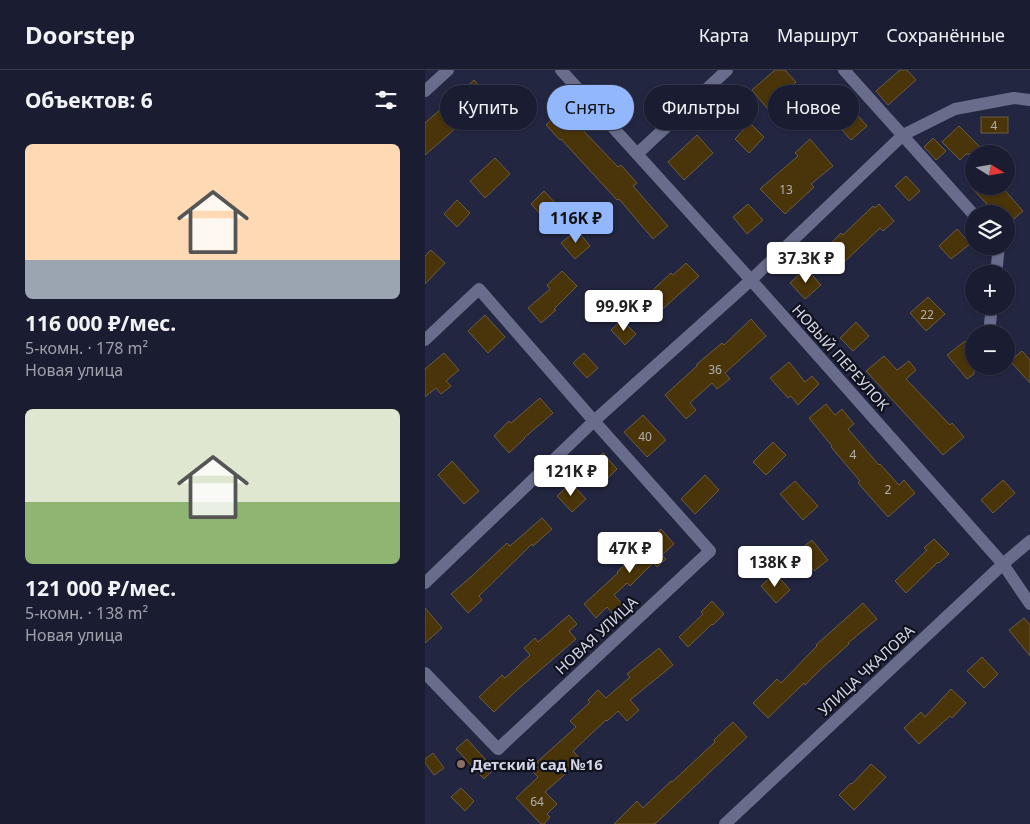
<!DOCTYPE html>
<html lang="ru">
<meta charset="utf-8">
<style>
:root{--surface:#1a1c31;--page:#232539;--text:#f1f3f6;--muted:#9fa1ab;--line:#383a4d;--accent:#93b7fd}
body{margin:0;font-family:"Noto Sans",sans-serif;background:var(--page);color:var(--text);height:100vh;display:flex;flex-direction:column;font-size:19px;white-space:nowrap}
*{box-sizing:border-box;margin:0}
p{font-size:16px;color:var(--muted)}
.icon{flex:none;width:28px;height:28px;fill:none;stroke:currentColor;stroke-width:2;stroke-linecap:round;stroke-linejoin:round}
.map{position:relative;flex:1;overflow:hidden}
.details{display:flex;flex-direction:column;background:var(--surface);width:425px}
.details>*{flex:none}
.banner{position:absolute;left:15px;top:15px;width:475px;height:45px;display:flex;gap:10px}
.needle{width:32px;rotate:101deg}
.fabs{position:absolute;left:540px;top:75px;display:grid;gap:10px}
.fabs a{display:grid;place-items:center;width:50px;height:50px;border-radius:50%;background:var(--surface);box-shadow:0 1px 4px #0004,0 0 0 1px var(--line);font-size:25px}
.price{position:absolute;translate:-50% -42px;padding:0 11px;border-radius:5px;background:#fff;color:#222;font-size:16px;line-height:32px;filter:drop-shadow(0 1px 2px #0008)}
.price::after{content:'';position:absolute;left:50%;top:30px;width:15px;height:11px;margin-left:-8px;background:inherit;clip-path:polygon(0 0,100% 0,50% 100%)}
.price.active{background:var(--accent);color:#111}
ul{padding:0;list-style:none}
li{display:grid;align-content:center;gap:10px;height:265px;padding:0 25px}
li span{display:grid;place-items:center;height:155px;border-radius:8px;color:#555}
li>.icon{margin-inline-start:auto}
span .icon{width:90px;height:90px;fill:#fffc;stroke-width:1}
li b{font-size:21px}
h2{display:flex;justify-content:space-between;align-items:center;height:60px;padding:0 25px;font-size:21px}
.pill{padding:0 18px;border-radius:22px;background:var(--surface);box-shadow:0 1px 4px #0004,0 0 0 1px var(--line);font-size:18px;line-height:45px}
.pill.active{background:var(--accent);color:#111}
header{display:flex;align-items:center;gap:30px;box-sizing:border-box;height:70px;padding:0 25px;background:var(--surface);border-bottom:1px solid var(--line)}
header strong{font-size:24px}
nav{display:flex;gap:28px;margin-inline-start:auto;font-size:18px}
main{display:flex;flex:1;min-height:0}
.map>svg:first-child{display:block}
</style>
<header>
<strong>Doorstep</strong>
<nav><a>Карта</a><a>Маршрут</a><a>Сохранённые</a></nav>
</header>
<main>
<section class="details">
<h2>Объектов: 6<svg class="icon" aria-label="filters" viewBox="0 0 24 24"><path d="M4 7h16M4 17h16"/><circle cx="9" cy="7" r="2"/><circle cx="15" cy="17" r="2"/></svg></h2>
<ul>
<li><span style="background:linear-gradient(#ffd9b3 75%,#9aa5b1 0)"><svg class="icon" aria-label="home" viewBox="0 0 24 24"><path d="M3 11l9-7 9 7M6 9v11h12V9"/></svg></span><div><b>116 000 ₽/мес.</b><p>5-комн. · 178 m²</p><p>Новая улица</p></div></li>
<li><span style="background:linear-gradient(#dfe7d0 60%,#8fb573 0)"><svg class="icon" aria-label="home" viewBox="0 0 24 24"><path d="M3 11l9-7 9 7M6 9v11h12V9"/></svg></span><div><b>121 000 ₽/мес.</b><p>5-комн. · 138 m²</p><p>Новая улица</p></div></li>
</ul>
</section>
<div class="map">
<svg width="605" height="754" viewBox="0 0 605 754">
<rect width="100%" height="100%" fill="#232641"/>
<g fill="#4a3409" stroke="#6d5c3f">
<path d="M 350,0 L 360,0 L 371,12 L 364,18 L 376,32 L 360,46 L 349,32 L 342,38 L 327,20 Z"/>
<path d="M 475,0 L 482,0 L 491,10 L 463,35 L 451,21 Z"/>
<path d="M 49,10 L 68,32 L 51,49 L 47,44 L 0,85 L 0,53 Z"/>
<path d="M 139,38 L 153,53 L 152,54 L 193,97 L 196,95 L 212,113 L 208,116 L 243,156 L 228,169 L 194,129 L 192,130 L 136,69 L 135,70 L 121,55 Z"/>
<path d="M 426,38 L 442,56 L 426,70 L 410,52 Z"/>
<rect x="556" y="47" width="27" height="16"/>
<path d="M 325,53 L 339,67 L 324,83 L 310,69 Z"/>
<path d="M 534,56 L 562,84 L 541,84 L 535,90 L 517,72 Z"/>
<path d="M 272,65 L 288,83 L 259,110 L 243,92 Z"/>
<path d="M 508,68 L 521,81 L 511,90 L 499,77 Z"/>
<path d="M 385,69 L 408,96 L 386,114 L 389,117 L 360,144 L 335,119 L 373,86 L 370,83 Z"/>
<path d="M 70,88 L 85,104 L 60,128 L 45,111 Z"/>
<path d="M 481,106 L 495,121 L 484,131 L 470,116 Z"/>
<path d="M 545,116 L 576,116 L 598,141 L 581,156 L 581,144 L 564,144 L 558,137 L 562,134 Z"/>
<path d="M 119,121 L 133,136 L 120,149 L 106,134 Z"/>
<path d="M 32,130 L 45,143 L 32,157 L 19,144 Z"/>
<path d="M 323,134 L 338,150 L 322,164 L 308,147 Z"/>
<path d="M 454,134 L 469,151 L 458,161 L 455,158 L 413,198 L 397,182 L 416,163 L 418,165 L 448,136 L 450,138 Z"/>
<path d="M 532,159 L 545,174 L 526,189 L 514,176 Z"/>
<path d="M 152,160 L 165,176 L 150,189 L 136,173 Z"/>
<path d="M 6,180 L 20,193 L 0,214 L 0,186 Z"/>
<path d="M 261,193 L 274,206 L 229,247 L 214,233 L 246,203 L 248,205 Z"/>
<path d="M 381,198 L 396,215 L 380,229 L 365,213 Z"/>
<path d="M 137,201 L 152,216 L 129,239 L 131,240 L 116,253 L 103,238 L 125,219 L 122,215 Z"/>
<path d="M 503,227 L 520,244 L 501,261 L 485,243 Z"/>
<path d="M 60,245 L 80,267 L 63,283 L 43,261 Z"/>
<path d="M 326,249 L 341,266 L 300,303 L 305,309 L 292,319 L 287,313 L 265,333 L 271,340 L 261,349 L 240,325 L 272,296 L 272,294 L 297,273 L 299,275 Z"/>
<path d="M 197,250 L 211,264 L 200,275 L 186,260 Z"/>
<path d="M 431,252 L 444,266 L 428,281 L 415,268 Z"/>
<path d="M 540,271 L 549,283 L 549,304 L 542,309 L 522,285 Z"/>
<path d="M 597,281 L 605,290 L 605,313 L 585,291 Z"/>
<path d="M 19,283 L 34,300 L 21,311 L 26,316 L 16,324 L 11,318 L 0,327 L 0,299 Z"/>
<path d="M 159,283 L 173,298 L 162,308 L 148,293 Z"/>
<path d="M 459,286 L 472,300 L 484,291 L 491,300 L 481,309 L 525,355 L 527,353 L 539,367 L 518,385 L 441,301 Z"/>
<path d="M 364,292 L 380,312 L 387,306 L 394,314 L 373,335 L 366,326 L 363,328 L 345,308 Z"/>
<path d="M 115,328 L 128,343 L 99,368 L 100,368 L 84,383 L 69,366 L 84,351 L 86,353 Z"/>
<path d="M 401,334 L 410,345 L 417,339 L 429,354 L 423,359 L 454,395 L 455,394 L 474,415 L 479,410 L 490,423 L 463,447 L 433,413 L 435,411 L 406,377 L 407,376 L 384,348 Z"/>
<path d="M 218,345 L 241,370 L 222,387 L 199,362 Z"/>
<path d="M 348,372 L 361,385 L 341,405 L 328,392 Z"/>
<path d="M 178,383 L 192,399 L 178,413 L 163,397 Z"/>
<path d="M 27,391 L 54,421 L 39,434 L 13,405 Z"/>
<path d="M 280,405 L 294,420 L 270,444 L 256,429 Z"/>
<path d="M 578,410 L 590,423 L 568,443 L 556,430 Z"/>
<path d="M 370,411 L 393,436 L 378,450 L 355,424 Z"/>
<path d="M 146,413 L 161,429 L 147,442 L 132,426 Z"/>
<path d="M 117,448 L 127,459 L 108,476 L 107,474 L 54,526 L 57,530 L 43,543 L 26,524 L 48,505 L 82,473 L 85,476 Z"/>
<path d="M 236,459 L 249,474 L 237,485 L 241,489 L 232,497 L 228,493 L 205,516 L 202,513 L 189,525 L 199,536 L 189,545 L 182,537 L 171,548 L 159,534 L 193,503 L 192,502 L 216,479 L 215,478 Z"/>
<path d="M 509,469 L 524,484 L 514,493 L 513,492 L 481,523 L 470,511 L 502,480 L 499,478 Z"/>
<path d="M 387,470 L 403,490 L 389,501 L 373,481 Z"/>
<path d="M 350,503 L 365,520 L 351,533 L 336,516 Z"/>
<path d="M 287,531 L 299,544 L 288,555 L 287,554 L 263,577 L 254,567 L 278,544 L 276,542 Z"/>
<path d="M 438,533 L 452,549 L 423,573 L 424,574 L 396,599 L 380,615 L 379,613 L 343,648 L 328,633 L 352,609 L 356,613 L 392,576 L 391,575 Z"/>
<path d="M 0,538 L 17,558 L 0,573 Z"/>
<path d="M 144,545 L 152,554 L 144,561 L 151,569 L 92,620 L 69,642 L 54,627 L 77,605 L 80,608 L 105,585 L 99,578 L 110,568 L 113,572 Z"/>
<path d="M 599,548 L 605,555 L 605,586 L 584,560 Z"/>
<path d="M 234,578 L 248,595 L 205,630 L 214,640 L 202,651 L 193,641 L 182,651 L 181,650 L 148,681 L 156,690 L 120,722 L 132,734 L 122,744 L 125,747 L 119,754 L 116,754 L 91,728 L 113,707 L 108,702 L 115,695 L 112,692 L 151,657 L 145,651 L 165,632 L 163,630 L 173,620 L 181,628 L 205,607 L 202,604 Z"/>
<path d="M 557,587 L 573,604 L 559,618 L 542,601 Z"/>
<path d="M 526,619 L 541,633 L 527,648 L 525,646 L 494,674 L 479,658 L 496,642 L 500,647 Z"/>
<path d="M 308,652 L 322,667 L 230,754 L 189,754 L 212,731 L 218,738 L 246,711 L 247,712 L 290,672 L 289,670 Z"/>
<path d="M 42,669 L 69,699 L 59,709 L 31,679 Z"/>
<path d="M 8,683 L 19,698 L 9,705 L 0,693 L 0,689 Z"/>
<path d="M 446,694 L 461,707 L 429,740 L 414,725 L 426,713 L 427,714 Z"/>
<path d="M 36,718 L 49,731 L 40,741 L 26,727 Z"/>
</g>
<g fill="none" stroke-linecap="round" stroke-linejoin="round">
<g stroke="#686d8c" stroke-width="12">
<path d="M 136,0 L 326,210 L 578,494 L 605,534"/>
<path d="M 419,0 L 549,145"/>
<path d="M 0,21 L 23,0"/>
<path d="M 212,84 L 302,0"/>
<path d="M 571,204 L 574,176"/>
<path d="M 564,263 L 567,236"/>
<path d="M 0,270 L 54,219 L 169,351 L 285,481 L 73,679 L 0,603"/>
<path d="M 0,513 L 169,351 L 326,210 L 478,65 L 530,39 L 589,28 L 605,30"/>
<path d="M 300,754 L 578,494 L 605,471"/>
</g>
</g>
<circle fill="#8d6e63" stroke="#0f111c" stroke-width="2" cx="36" cy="694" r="5"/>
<g text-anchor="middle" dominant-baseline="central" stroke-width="4.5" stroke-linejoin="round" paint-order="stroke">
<g font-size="12" fill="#b1aeb0">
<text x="569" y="55">4</text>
<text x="361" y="119">13</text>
<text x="502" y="244">22</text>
<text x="290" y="299">36</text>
<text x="220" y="366">40</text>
<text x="428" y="384">4</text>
<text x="463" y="419">2</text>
<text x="112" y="731">64</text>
</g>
<g font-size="15" fill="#d3d6e7" stroke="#0f111c">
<text transform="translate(416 287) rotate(48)">НОВЫЙ ПЕРЕУЛОК</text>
<text transform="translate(171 565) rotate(-43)">НОВАЯ УЛИЦА</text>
<text transform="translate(441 600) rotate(-43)">УЛИЦА ЧКАЛОВА</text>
</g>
<g font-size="15" font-weight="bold" fill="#d3d6e7" stroke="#0f111c" text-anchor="start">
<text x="46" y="694">Детский сад №16</text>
</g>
</g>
</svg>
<div class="fabs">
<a><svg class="needle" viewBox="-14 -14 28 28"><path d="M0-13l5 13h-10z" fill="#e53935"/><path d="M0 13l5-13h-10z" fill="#9fa1ab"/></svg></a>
<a><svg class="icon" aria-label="layers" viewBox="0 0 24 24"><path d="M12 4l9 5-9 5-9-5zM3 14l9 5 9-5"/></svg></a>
<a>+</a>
<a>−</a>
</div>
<b class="price active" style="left:151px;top:174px">116K ₽</b>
<b class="price" style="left:381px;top:214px">37.3K ₽</b>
<b class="price" style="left:199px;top:262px">99.9K ₽</b>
<b class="price" style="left:146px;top:427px">121K ₽</b>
<b class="price" style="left:205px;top:504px">47K ₽</b>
<b class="price" style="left:350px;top:518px">138K ₽</b>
<div class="banner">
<a class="pill">Купить</a>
<a class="pill active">Снять</a>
<a class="pill">Фильтры</a>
<a class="pill">Новое</a>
</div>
</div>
</main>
